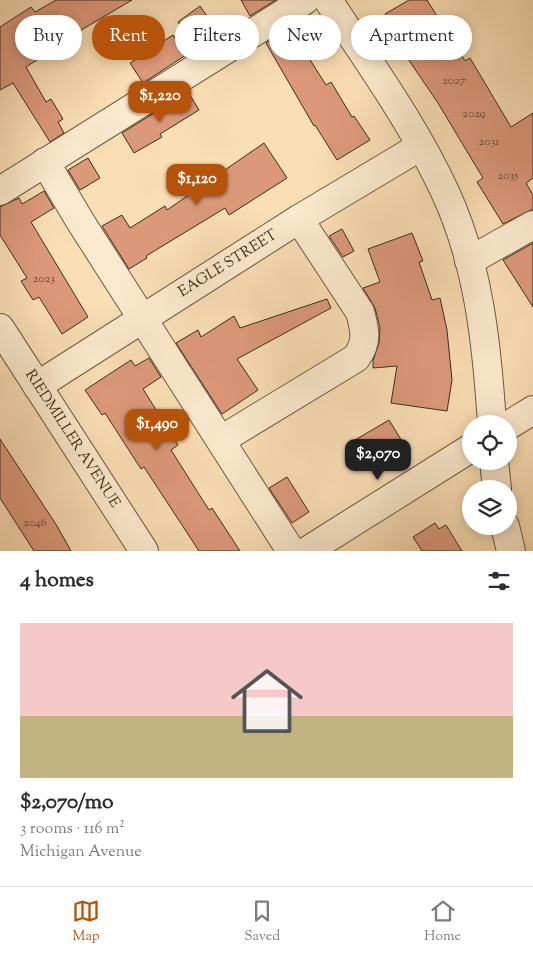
<!DOCTYPE html>
<meta charset="utf-8">
<style>
:root{--surface:#fff;--page:#f7f7f7;--text:#2b2b33;--muted:#7c7c81;--line:#e1e1e2;--accent:#b45309}
body{margin:0;font-family:"Sorts Mill Goudy",serif;background:var(--page);color:var(--text);height:100vh;display:flex;flex-direction:column;font-size:19px;white-space:nowrap}
*{box-sizing:border-box;margin:0}
p{font-size:16px;color:var(--muted)}
.icon{flex:none;width:28px;height:28px;fill:none;stroke:currentColor;stroke-width:2;stroke-linecap:round;stroke-linejoin:round}
.map{position:relative;height:551px;overflow:hidden}
.details{display:flex;flex-direction:column;background:var(--surface);flex:1}
.details>*{flex:none}
.banner{position:absolute;left:15px;top:15px;width:504px;height:45px;display:flex;gap:10px}
.controls{position:absolute;left:462px;top:415px;display:grid;gap:10px}
.controls a{display:grid;place-items:center;width:55px;height:55px;border-radius:50%;background:var(--surface);box-shadow:0 2px 12px #0003;font-size:25px}
.price{position:absolute;translate:-50% -42px;padding:0 11px;border-radius:10px;background:var(--accent);color:#fff;font-size:16px;line-height:32px;filter:drop-shadow(0 1px 2px #0008)}
.price::after{content:'';position:absolute;left:50%;top:30px;width:15px;height:11px;margin-left:-8px;background:inherit;clip-path:polygon(0 0,100% 0,50% 100%)}
.price.on{background:#222;color:#fff}
ul{padding:0;list-style:none}
li{display:grid;align-content:center;gap:10px;height:265px;padding:0 20px}
li span{display:grid;place-items:center;height:155px;border-radius:0px;color:#555}
li>.icon{margin-inline-start:auto}
span .icon{width:90px;height:90px;fill:#fffc;stroke-width:1}
li b{font-size:21px}
h2{display:flex;justify-content:space-between;align-items:center;height:60px;padding:0 20px;font-size:21px}
.tag{padding:0 18px;border-radius:22px;background:var(--surface);box-shadow:0 2px 12px #0003;font-size:18px;line-height:45px}
.tag.on{background:var(--accent);color:#fff}
.tabs{display:flex;justify-content:space-around;align-items:center;height:70px;border-top:1px solid var(--line);background:var(--surface);font-size:14px;color:var(--muted)}
.tabs a{display:grid;justify-items:center;gap:2px}
.tabs .on{color:var(--accent)}
.map>svg:first-child{display:block}
</style>
<div class="map">
<svg width="533" height="551" viewBox="0 0 533 551">
<rect width="100%" height="100%" fill="#fadeb4"/>
<filter id="stains"><feTurbulence type="fractalNoise" baseFrequency=".004" numOctaves="4"/><feColorMatrix values="0 0 0 0 .2 0 0 0 0 .09 0 0 0 0 .02 0 0 0 .5 -.17"/></filter>
<radialGradient id="worn" r=".72"><stop offset=".6" stop-color="#630" stop-opacity="0"/><stop offset="1" stop-color="#630" stop-opacity=".3"/></radialGradient>
<g fill="#dc997a" stroke="#3c2d1b">
<path d="M 56,0 L 132,0 L 56,45 L 57,47 L 26,67 L 46,102 L 51,99 L 63,119 L 58,122 L 64,133 L 50,142 L 13,83 L 0,90 L 0,27 L 31,7 L 35,12 Z"/>
<path d="M 241,0 L 276,0 L 250,16 Z"/>
<path d="M 409,0 L 427,0 L 465,61 L 470,58 L 511,127 L 533,113 L 533,178 L 526,183 L 533,195 L 533,209 L 503,224 L 477,182 L 483,178 L 438,103 L 406,56 L 409,54 L 385,14 Z"/>
<path d="M 200,6 L 215,28 L 192,44 L 178,22 Z"/>
<path d="M 296,24 L 306,40 L 300,44 L 326,85 L 331,82 L 352,117 L 354,116 L 370,140 L 337,160 L 315,125 L 314,126 L 266,43 Z"/>
<path d="M 173,35 L 186,55 L 143,83 L 130,63 Z"/>
<path d="M 188,92 L 199,110 L 160,134 L 162,137 L 134,153 L 122,133 Z"/>
<path d="M 264,143 L 287,178 L 229,215 L 225,208 L 146,256 L 147,258 L 129,269 L 102,226 L 122,215 L 130,228 L 165,206 L 167,210 Z"/>
<path d="M 88,158 L 100,178 L 80,190 L 68,170 Z"/>
<path d="M 44,191 L 54,208 L 31,222 L 88,317 L 62,334 L 39,297 L 33,300 L 21,281 L 27,278 L 0,235 L 0,207 L 19,198 L 22,204 Z"/>
<path d="M 342,229 L 354,251 L 343,257 L 329,236 Z"/>
<path d="M 412,233 L 423,261 L 419,262 L 432,300 L 440,298 L 447,330 L 452,380 L 447,411 L 391,403 L 397,366 L 373,368 L 373,361 L 379,343 L 380,328 L 375,308 L 363,288 L 380,282 L 368,249 Z"/>
<path d="M 533,243 L 533,307 L 503,260 Z"/>
<path d="M 327,299 L 331,308 L 237,359 L 258,390 L 222,414 L 176,343 L 198,330 L 201,337 L 234,316 L 240,328 Z"/>
<path d="M 149,358 L 161,377 L 143,389 L 178,445 L 171,450 L 209,510 L 212,508 L 240,551 L 199,551 L 144,467 L 141,469 L 105,413 L 102,415 L 85,390 L 131,360 L 135,366 Z"/>
<path d="M 389,420 L 405,446 L 372,467 L 355,440 Z"/>
<path d="M 0,439 L 57,526 L 71,551 L 34,551 L 0,498 Z"/>
<path d="M 287,477 L 309,512 L 292,523 L 269,488 Z"/>
<path d="M 435,523 L 439,529 L 446,525 L 462,551 L 422,551 L 413,537 Z"/>
</g>
<g fill="none" stroke-linecap="round" stroke-linejoin="round">
<g stroke="#6c5941" stroke-width="30">
<g id="minor">
<path d="M 328,0 C 369,63 415,126 446,194 C 479,266 487,346 492,424"/>
<path d="M 45,162 L 80,221 L 291,551"/>
<path d="M 0,191 L 305,0"/>
<path d="M 469,261 L 533,225"/>
<path d="M 0,328 L 144,551"/>
<path d="M 37,386 L 299,219 L 421,146"/>
<path d="M 509,425 L 533,410"/>
<path d="M 221,440 L 356,358 C 368,342 365,330 360,312 L 299,219"/>
<path d="M 494,461 L 497,489"/>
<path d="M 505,526 L 511,551"/>
<path d="M 307,551 L 471,448"/>
</g>
</g>
<use href="#minor" stroke="#fceace" stroke-width="28"/>
</g>
<g text-anchor="middle" dominant-baseline="central" stroke-width="4" stroke-linejoin="round" paint-order="stroke">
<g font-size="12" fill="#644833">
<text x="454" y="81">2027</text>
<text x="474" y="114">2029</text>
<text x="489" y="142">2031</text>
<text x="508" y="176">2035</text>
<text x="44" y="279">2023</text>
<text x="35" y="523">2046</text>
</g>
<g font-size="15" fill="#3c2d1b" stroke="#fceace">
<text transform="translate(228 264) rotate(-32)">EAGLE STREET</text>
<text transform="translate(72 439) rotate(57)">RIEDMILLER AVENUE</text>
</g>
</g>
<rect width="100%" height="100%" filter="url(#stains)"/>
<rect width="100%" height="100%" fill="url(#worn)"/>
</svg>
<div class="controls">
<a><svg class="icon" aria-label="locate" viewBox="0 0 24 24"><circle cx="12" cy="12" r="6"/><path d="M12 2v4M12 18v4M2 12h4M18 12h4"/></svg></a>
<a><svg class="icon" aria-label="layers" viewBox="0 0 24 24"><path d="M12 4l9 5-9 5-9-5zM3 14l9 5 9-5"/></svg></a>
</div>
<b class="price" style="left:160px;top:123px">$1,220</b>
<b class="price" style="left:197px;top:206px">$1,120</b>
<b class="price" style="left:157px;top:451px">$1,490</b>
<b class="price on" style="left:378px;top:481px">$2,070</b>
<div class="banner">
<a class="tag">Buy</a>
<a class="tag on">Rent</a>
<a class="tag">Filters</a>
<a class="tag">New</a>
<a class="tag">Apartment</a>
</div>
</div>
<section class="details">
<h2>4 homes<svg class="icon" aria-label="filters" viewBox="0 0 24 24"><path d="M4 7h16M4 17h16"/><circle cx="9" cy="7" r="2"/><circle cx="15" cy="17" r="2"/></svg></h2>
<ul>
<li><span style="background:linear-gradient(#f6c9c9 60%,#c2b280 0)"><svg class="icon" aria-label="home" viewBox="0 0 24 24"><path d="M3 11l9-7 9 7M6 9v11h12V9"/></svg></span><div><b>$2,070/mo</b><p>3 rooms · 116 m²</p><p>Michigan Avenue</p></div></li>
</ul>
</section>
<nav class="tabs">
<a class="on"><svg class="icon" aria-label="map" viewBox="0 0 24 24"><path d="M3 6l6-2 6 2 6-2v14l-6 2-6-2-6 2zM9 4v14M15 6v14"/></svg>Map</a>
<a><svg class="icon" aria-label="saved" viewBox="0 0 24 24"><path d="M7 4h10v16l-5-4-5 4z"/></svg>Saved</a>
<a><svg class="icon" aria-label="home" viewBox="0 0 24 24"><path d="M3 11l9-7 9 7M6 9v11h12V9"/></svg>Home</a>
</nav>
